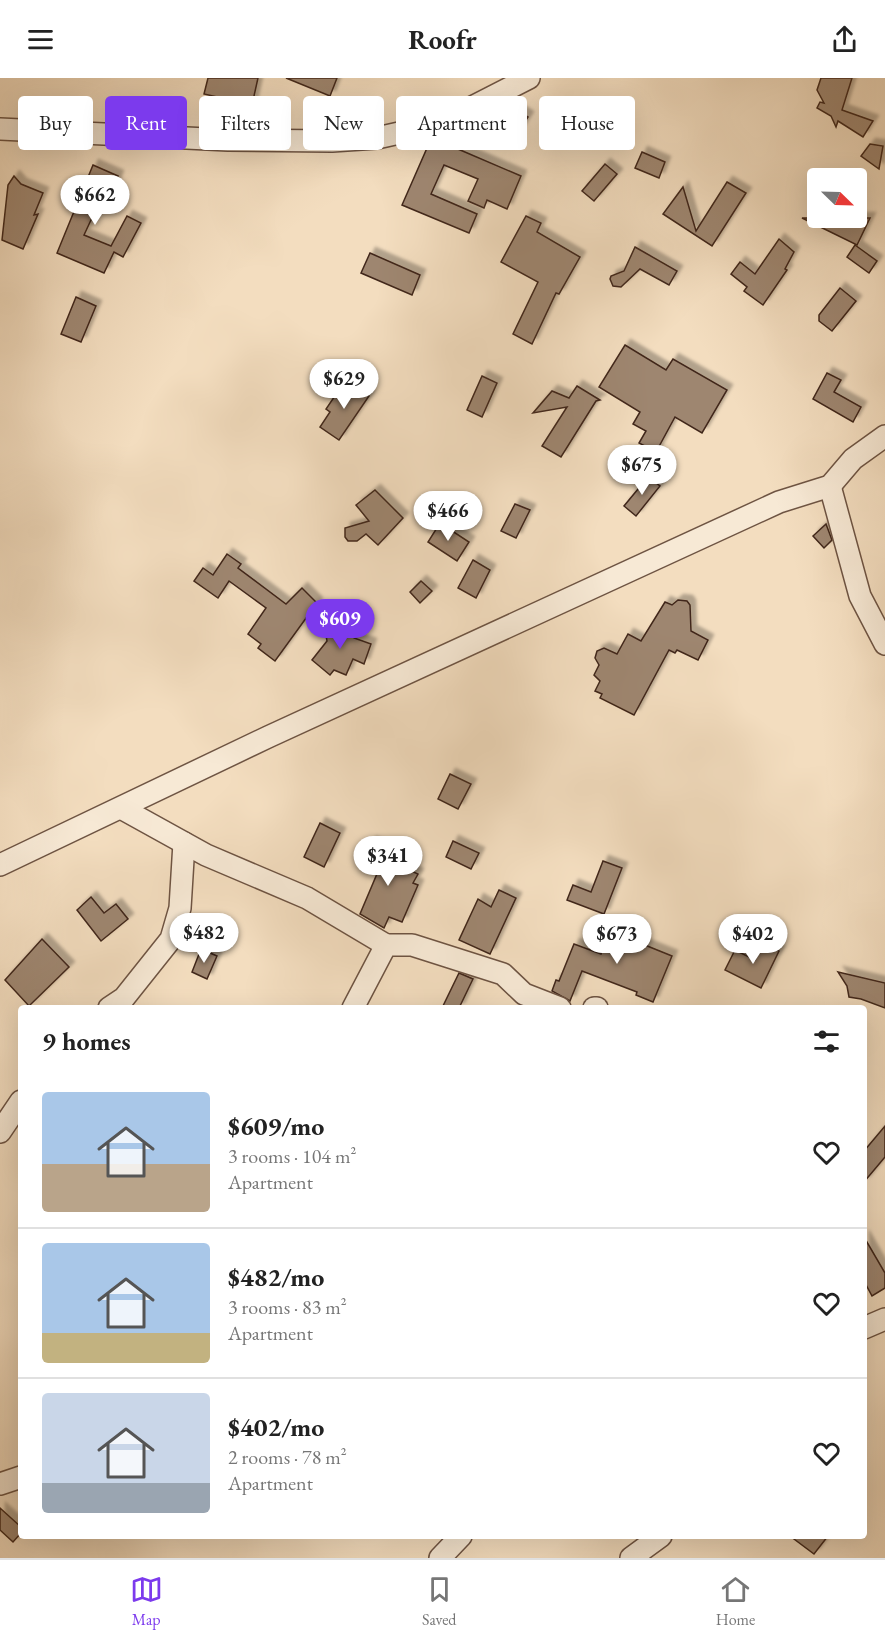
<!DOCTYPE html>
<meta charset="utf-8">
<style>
:root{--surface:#fff;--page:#f6f6f6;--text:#222;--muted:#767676;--line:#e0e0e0;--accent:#7c3aed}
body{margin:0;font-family:"EB Garamond",serif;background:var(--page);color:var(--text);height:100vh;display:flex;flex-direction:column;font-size:22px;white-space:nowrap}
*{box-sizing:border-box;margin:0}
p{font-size:20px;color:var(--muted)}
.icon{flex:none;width:33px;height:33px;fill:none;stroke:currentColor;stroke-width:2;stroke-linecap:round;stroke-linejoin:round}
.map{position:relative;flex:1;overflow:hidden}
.panel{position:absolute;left:18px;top:927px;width:849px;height:534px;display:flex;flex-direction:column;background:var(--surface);border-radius:6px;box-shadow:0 6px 24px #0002}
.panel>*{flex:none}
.hud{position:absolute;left:18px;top:18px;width:849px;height:54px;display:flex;gap:12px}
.needle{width:39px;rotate:113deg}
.tools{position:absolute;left:807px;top:90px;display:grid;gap:12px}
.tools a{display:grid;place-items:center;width:60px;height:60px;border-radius:6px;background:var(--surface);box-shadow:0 6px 24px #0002;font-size:30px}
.price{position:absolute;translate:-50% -51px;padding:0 14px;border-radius:21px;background:#fff;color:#222;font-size:20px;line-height:39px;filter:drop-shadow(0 2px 3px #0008)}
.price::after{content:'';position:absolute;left:50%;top:36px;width:18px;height:14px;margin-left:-9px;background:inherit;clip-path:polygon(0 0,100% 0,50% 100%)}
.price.selected{background:var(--accent);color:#fff}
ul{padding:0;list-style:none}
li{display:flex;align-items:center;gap:18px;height:150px;padding:0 24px}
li+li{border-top:2px solid var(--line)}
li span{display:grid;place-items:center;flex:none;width:168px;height:120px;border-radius:6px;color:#555}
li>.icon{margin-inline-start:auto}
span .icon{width:72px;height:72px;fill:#fffc;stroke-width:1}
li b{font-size:26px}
h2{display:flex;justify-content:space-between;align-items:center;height:72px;padding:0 24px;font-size:26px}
.pill{padding:0 21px;border-radius:6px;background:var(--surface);box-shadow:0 6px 24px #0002;font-size:21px;line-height:54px}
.pill.selected{background:var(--accent);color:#fff}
header{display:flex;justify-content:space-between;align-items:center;height:78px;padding:0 24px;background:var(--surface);font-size:27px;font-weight:700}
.dock{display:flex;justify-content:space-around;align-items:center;height:84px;border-top:2px solid var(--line);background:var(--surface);font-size:16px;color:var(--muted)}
.dock a{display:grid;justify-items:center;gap:3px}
.dock .selected{color:var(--accent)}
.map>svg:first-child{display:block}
</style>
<header><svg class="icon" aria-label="menu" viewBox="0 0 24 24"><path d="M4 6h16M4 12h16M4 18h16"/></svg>Roofr<svg class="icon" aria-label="share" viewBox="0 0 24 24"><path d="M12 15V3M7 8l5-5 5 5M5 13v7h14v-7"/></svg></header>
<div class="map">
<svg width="885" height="1480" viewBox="0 0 885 1480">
<defs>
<filter id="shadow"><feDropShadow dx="5.5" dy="-5.5" stdDeviation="1.5" flood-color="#0004"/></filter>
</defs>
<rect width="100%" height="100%" fill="#f3ddbf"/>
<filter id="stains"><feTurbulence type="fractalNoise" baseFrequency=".00333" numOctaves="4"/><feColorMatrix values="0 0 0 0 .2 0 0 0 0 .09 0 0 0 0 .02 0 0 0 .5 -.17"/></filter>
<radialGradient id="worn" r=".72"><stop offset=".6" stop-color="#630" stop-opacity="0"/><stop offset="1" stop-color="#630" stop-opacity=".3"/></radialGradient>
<g fill="#9e8670" stroke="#41271a" stroke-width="1.5" filter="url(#shadow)">
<path d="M 208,0 L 258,0 L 252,27 L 204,16 Z"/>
<path d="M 286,0 L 337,0 L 330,18 Z"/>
<path d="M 821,0 L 852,0 L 842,32 L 873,43 L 863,59 L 838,43 L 836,49 L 831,38 L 817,30 L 820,24 L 824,25 L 817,12 Z"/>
<path d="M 511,28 L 528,39 L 519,53 L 502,41 Z"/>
<path d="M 444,58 L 461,65 L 458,71 L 521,98 L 507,131 L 487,122 L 484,130 L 468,123 L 478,101 L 444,87 L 431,116 L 477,136 L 469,155 L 402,127 L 431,61 Z"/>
<path d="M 870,66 L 883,68 L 879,91 L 861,78 Z"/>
<path d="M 642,74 L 665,84 L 659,100 L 635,90 Z"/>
<path d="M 605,86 L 617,96 L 594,123 L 582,113 Z"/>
<path d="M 93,87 L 118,98 L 111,115 L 105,112 L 84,157 L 111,168 L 127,138 L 141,145 L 123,179 L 114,174 L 104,195 L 57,175 Z"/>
<path d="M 14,98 L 21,106 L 43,115 L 34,137 L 38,136 L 23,171 L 2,162 L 8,107 Z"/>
<path d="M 727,104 L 746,115 L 712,168 L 663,136 L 683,109 L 696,153 Z"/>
<path d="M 526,138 L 541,145 L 537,154 L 580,179 L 559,216 L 556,215 L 532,266 L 513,256 L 538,204 L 501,184 Z"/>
<path d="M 802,140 L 870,140 L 857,167 Z"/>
<path d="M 779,161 L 794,174 L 785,191 L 787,192 L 763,227 L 744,213 L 747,209 L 731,196 L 740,184 L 755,196 Z"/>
<path d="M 855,167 L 877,183 L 869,195 L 847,179 Z"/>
<path d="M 635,169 L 677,193 L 669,207 L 640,191 L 621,209 L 613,208 L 610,201 L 611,198 L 624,193 Z"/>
<path d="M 370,175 L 420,197 L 412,217 L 361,195 Z"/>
<path d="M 840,210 L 856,223 L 832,253 L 819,243 L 819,237 Z"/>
<path d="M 76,219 L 96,228 L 81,264 L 61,256 Z"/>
<path d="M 625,267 L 666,292 L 673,281 L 727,312 L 702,355 L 675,339 L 656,374 L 639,365 L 646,353 L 633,346 L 640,334 L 599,309 Z"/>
<path d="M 827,295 L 841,302 L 834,314 L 861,329 L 853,344 L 813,321 Z"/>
<path d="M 482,298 L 497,305 L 482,339 L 467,332 Z"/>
<path d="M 345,303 L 369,318 L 339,362 L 320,349 L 330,334 L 326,331 Z"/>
<path d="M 577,308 L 600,322 L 596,323 L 561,379 L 542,368 L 567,329 L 533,335 L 552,313 L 569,320 Z"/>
<path d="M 648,399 L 660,408 L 636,438 L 624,428 Z"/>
<path d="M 375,412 L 403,440 L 378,467 L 366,456 L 357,463 L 348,463 L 345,459 L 345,450 L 369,443 L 356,427 Z"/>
<path d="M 515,426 L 530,432 L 516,460 L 501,453 Z"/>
<path d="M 440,445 L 469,464 L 457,483 L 428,464 Z"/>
<path d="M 826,446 L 832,462 L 824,470 L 813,458 Z"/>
<path d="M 227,476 L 241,486 L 238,490 L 286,526 L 302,510 L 317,525 L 275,583 L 258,570 L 261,566 L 248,556 L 266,530 L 229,503 L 218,520 L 194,503 L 203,490 L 213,497 Z"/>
<path d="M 473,482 L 490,492 L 476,520 L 458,510 Z"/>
<path d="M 421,503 L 432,513 L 420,525 L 410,514 Z"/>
<path d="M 678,522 L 687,523 L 690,527 L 691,553 L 708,562 L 698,582 L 677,572 L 675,575 L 669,572 L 634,637 L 600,620 L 602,616 L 595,613 L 600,603 L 594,597 L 599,587 L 595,580 L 597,573 L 604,570 L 617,576 L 628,556 L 641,563 L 665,524 L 672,527 Z"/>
<path d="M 322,536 L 343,553 L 351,550 L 354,560 L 371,566 L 364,586 L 353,581 L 346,597 L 334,592 L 330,597 L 312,582 L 327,563 Z"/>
<path d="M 450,696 L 471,706 L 458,731 L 438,721 Z"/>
<path d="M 320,745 L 340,755 L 324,789 L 304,779 Z"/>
<path d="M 453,763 L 479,775 L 471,791 L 446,779 Z"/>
<path d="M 371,764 L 398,776 L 394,785 L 418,796 L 413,805 L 418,807 L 402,844 L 389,839 L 384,850 L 360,836 L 379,791 L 362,783 Z"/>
<path d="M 603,783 L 622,790 L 604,836 L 567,822 L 573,807 L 591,814 Z"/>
<path d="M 499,812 L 516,820 L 490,876 L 459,862 L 478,821 L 491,829 Z"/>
<path d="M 91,819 L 104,835 L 116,826 L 128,841 L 101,863 L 77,832 Z"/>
<path d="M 612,845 L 639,855 L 635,863 L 672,878 L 653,924 L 636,917 L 637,914 L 582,893 L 570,923 L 552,913 L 556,902 L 559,903 L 574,866 L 601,876 Z"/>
<path d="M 42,861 L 69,889 L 29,928 L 5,902 Z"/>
<path d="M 763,865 L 779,873 L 761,910 L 725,892 L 735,872 L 755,882 Z"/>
<path d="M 201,871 L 217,878 L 207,901 L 192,894 Z"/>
<path d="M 838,894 L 885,905 L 885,930 L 861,921 L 849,919 L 847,908 Z"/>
<path d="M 459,895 L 473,901 L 459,930 L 442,930 Z"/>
<path d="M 885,1048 L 885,1079 L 864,1104 L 864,1073 Z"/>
<path d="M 864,1159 L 885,1195 L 885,1210 L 872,1218 L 864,1203 Z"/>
<path d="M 0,1430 L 21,1449 L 21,1455 L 13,1464 L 0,1452 Z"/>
<path d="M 790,1458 L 828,1458 L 814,1476 Z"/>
</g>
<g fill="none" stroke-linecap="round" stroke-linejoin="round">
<g stroke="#6e5443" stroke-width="24">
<g id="minor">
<path d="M 0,51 L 228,62 L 332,63 L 377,60 L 439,46 L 529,0"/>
<path d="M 830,408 L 860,518 L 885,566"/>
<path d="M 121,730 L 206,777 L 307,820 L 386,867"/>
<path d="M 0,787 L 268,659 L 779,424 L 830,408 L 853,381 L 885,358"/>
<path d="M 109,930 L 124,920 L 171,861 L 180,830 L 184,765"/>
<path d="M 353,930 L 386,867 L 412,867 L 503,896 L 524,916 L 560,930"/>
<path d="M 594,930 L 597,930"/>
<path d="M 0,1054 L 21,1023"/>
<path d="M 864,1250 L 885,1241"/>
<path d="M 0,1406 L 21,1399"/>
<path d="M 440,1480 L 461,1458"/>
<path d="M 631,1480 L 661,1458"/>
</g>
</g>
<use href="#minor" stroke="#f7e9d5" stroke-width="21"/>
</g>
<rect width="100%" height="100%" filter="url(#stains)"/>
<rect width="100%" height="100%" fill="url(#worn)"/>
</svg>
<div class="tools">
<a><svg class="needle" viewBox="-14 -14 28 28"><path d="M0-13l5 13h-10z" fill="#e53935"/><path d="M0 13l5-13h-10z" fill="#767676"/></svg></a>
</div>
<b class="price" style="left:95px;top:148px">$662</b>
<b class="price" style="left:344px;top:332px">$629</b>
<b class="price" style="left:642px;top:418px">$675</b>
<b class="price" style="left:448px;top:464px">$466</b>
<b class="price selected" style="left:340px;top:572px">$609</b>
<b class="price" style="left:388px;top:809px">$341</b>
<b class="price" style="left:204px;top:886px">$482</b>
<b class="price" style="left:617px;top:887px">$673</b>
<b class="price" style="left:753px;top:887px">$402</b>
<div class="hud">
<a class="pill">Buy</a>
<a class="pill selected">Rent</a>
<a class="pill">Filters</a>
<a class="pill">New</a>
<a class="pill">Apartment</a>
<a class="pill">House</a>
</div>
<section class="panel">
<h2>9 homes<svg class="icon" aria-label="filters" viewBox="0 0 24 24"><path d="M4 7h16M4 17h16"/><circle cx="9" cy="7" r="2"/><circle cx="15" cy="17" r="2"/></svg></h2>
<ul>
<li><span style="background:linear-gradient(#a9c7e8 60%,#b9a48a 0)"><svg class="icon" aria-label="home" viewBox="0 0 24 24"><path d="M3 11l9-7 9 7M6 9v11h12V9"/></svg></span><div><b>$609/mo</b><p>3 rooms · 104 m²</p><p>Apartment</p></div><svg class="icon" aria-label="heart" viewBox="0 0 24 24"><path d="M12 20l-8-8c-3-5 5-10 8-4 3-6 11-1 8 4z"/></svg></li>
<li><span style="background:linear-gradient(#a9c7e8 75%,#c2b280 0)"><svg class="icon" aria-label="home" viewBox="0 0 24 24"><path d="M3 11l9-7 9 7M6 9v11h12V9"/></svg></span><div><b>$482/mo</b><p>3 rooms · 83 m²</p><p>Apartment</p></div><svg class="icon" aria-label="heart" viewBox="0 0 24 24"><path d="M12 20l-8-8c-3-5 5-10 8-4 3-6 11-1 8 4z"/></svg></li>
<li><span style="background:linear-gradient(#c9d6e8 75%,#9aa5b1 0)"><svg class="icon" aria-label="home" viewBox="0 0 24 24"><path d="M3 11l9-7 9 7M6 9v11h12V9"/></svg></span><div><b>$402/mo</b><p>2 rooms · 78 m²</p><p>Apartment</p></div><svg class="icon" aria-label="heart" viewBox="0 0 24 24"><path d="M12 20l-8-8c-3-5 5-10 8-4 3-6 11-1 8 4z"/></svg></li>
</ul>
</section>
</div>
<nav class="dock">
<a class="selected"><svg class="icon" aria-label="map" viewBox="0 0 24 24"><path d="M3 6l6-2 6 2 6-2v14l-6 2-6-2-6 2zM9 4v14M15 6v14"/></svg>Map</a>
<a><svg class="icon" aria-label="saved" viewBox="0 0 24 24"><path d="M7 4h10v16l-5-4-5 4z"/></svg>Saved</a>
<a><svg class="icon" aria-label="home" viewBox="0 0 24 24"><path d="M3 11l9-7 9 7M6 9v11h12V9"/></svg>Home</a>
</nav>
